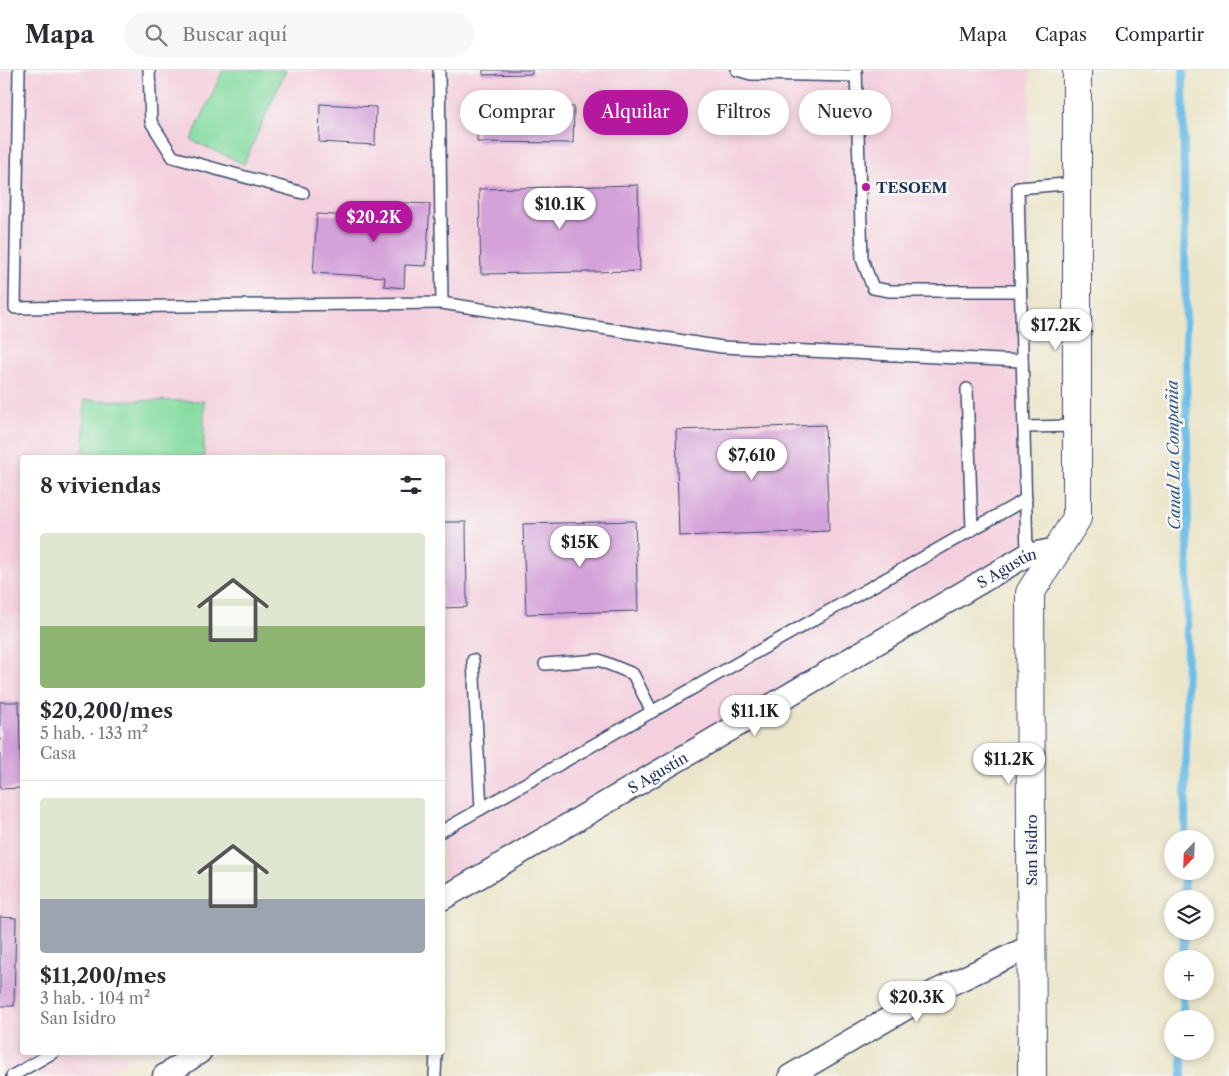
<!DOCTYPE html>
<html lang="es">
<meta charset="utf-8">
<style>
:root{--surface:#fff;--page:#f7f7f7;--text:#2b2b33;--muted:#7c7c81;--line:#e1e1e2;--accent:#b5179e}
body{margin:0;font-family:"Libre Caslon Text",serif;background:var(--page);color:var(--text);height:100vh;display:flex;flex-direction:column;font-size:19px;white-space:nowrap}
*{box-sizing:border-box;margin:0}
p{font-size:16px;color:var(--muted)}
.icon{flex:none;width:28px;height:28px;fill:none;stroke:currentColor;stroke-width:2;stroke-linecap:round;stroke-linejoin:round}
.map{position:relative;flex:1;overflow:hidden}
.side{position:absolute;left:20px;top:385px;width:425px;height:600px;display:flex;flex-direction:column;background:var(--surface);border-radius:5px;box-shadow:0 2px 8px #0003}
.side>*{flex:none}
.guide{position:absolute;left:460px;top:20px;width:475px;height:45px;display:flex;gap:10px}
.needle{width:32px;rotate:203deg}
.buttons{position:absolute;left:1164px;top:760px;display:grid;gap:10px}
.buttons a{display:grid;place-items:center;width:50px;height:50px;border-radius:50%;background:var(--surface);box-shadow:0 2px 8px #0003;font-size:25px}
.price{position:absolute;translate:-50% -42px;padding:0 11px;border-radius:18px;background:#fff;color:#222;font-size:16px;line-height:32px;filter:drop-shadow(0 1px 2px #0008)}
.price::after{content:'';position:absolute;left:50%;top:30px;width:15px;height:11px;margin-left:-8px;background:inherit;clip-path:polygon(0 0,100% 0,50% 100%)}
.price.active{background:var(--accent);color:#fff}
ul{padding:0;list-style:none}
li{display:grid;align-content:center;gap:10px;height:265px;padding:0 20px}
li+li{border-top:1px solid var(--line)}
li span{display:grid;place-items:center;height:155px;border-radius:5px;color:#555}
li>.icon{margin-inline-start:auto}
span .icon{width:90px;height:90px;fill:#fffc;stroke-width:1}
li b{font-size:21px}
h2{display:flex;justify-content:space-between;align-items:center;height:60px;padding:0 20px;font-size:21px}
.tag{padding:0 18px;border-radius:22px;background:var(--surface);box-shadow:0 2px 8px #0003;font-size:18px;line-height:45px}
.tag.active{background:var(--accent);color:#fff}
header{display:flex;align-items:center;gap:30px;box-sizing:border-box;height:70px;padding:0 25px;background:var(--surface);border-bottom:1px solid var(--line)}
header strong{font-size:24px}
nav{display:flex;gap:28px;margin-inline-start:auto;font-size:18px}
.search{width:350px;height:45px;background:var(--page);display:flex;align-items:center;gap:12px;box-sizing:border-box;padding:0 18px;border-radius:28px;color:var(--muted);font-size:19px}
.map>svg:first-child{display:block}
</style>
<header>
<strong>Mapa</strong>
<div class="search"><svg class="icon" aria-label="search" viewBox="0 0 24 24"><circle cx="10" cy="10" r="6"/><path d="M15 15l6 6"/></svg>Buscar aquí</div>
<nav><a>Mapa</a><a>Capas</a><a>Compartir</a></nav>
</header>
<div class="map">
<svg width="1229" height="1006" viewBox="0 0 1229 1006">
<rect width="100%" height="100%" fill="#f6f6f2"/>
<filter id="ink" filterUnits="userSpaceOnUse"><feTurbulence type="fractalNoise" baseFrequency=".02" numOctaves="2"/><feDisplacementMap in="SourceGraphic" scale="10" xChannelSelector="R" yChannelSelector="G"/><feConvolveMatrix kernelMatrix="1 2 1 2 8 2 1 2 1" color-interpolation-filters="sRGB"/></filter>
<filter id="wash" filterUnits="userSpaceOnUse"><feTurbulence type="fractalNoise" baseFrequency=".0096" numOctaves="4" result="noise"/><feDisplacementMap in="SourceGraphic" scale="20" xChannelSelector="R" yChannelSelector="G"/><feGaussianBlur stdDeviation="1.12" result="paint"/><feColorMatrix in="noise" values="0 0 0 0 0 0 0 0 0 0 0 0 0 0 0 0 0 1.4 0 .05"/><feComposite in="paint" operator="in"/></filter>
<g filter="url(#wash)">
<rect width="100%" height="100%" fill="#ebe6cb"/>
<path fill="#f4cfdd" d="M 0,0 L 1030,0 L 1026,485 L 443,813 L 442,388 L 22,388 L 22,982 L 142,983 L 100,1006 L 0,1006 Z"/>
<g fill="#83dba0" stroke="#4f857f">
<path d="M 223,0 L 286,0 L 244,94 L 191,70 Z"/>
<path d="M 84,330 L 204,331 L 204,387 L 84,387 Z"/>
</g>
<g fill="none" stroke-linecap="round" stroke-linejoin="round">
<g stroke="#6ebfe9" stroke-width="8">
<path d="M 1183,0 L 1188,461 L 1185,769"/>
<path d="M 1184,829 L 1184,801"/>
<path d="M 1183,889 L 1184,861"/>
<path d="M 1183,949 L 1183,921"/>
<path d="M 1182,1006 L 1182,981"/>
</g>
</g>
<g id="blocks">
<g fill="#d4a1d9">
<path d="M 483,0 L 532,0 L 532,4 L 483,5 Z"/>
<path d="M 320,34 L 376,37 L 375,75 L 319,72 Z"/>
<path d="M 478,35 L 574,37 L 573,73 L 477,72 Z"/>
<path d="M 638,115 L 640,201 L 481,204 L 479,119 Z"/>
<path d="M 387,132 L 430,134 L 426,196 L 405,195 L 404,218 L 384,216 L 385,207 L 313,203 L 317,144 L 386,148 Z"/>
<path d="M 825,355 L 829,461 L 679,466 L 676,360 Z"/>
<path d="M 635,451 L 638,541 L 526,544 L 523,454 Z"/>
<path d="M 442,452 L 466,452 L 467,537 L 442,538 Z"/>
<path d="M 0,632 L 19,632 L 21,718 L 0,719 Z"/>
<path d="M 0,847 L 16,848 L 14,936 L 0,936 Z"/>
</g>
</g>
</g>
<g filter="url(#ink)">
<use href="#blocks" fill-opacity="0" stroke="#3a4a6e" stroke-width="1"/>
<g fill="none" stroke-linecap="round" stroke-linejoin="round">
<g stroke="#3a4a6e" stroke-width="14">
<g id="service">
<path d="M 19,0 L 15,238 L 442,233 L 439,0"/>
<path d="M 149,0 L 151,52 L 173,87 L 303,123"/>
<path d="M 737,0 L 751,4 L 856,6"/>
<path d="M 856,0 L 862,189 L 873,218 L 890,221 L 1020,221"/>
<path d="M 442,233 L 722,277 L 1022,291"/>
<path d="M 967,319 L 972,460"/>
<path d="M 1024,357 L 1077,356"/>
<path d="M 1027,485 L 1018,118 L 1077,113"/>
<path d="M 473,590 L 481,739"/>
<path d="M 545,594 L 599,590 L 633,604 L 652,642"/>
<path d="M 442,761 L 1026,429"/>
<path d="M 12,1006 L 54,982"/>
<path d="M 435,1006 L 436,982"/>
</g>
</g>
<g stroke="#3a4a6e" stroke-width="25">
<g id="minor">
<path id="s1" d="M 442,829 L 1027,485 L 1057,479"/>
<path d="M 164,1006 L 200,982"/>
<path d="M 790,1006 L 934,922 L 1031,876"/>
</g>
</g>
<g stroke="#3a4a6e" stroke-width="30">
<path id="secondary" d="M 1032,1006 L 1030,523 L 1077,448 L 1077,0"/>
</g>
<use href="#service" stroke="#fff" stroke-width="11"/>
<use href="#minor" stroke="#fff" stroke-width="22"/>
<use href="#secondary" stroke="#fff" stroke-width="28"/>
</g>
</g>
<circle fill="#b5179e" stroke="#f6f6f2" stroke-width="2" cx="866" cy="117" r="5"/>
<g text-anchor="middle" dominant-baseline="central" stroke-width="5" stroke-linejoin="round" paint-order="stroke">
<g font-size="15" font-weight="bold" fill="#1b2f5e" stroke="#f6f6f2" text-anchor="start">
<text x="876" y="117">TESOEM</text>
</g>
<g font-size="15" fill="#1b2f5e" stroke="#f6f6f2">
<text stroke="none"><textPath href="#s1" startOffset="655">S Agustín</textPath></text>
<text stroke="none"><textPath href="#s1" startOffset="250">S Agustín</textPath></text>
<text transform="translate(1031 780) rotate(-90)">San Isidro</text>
</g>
<g font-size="16" font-style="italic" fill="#345a88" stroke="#f6f6f2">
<text transform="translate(1173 385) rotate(-91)">Canal La Compañia</text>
</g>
</g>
</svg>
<div class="buttons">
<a><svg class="needle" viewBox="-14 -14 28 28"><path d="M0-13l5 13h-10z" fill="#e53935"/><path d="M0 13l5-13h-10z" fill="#7c7c81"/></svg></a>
<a><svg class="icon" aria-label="layers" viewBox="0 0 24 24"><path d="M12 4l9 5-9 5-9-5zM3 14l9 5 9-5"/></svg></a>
<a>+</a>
<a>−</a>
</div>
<b class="price" style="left:560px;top:160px">$10.1K</b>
<b class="price active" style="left:374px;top:173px">$20.2K</b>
<b class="price" style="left:1056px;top:281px">$17.2K</b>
<b class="price" style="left:752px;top:411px">$7,610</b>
<b class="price" style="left:580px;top:498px">$15K</b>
<b class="price" style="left:755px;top:667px">$11.1K</b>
<b class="price" style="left:1009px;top:715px">$11.2K</b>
<b class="price" style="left:917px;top:953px">$20.3K</b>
<div class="guide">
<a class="tag">Comprar</a>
<a class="tag active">Alquilar</a>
<a class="tag">Filtros</a>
<a class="tag">Nuevo</a>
</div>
<section class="side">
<h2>8 viviendas<svg class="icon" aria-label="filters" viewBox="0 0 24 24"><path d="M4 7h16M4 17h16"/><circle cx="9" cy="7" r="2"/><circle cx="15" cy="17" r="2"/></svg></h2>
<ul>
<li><span style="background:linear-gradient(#dfe7d0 60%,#8fb573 0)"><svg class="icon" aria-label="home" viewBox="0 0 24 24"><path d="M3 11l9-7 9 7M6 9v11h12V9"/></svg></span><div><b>$20,200/mes</b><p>5 hab. · 133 m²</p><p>Casa</p></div></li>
<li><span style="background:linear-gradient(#dfe7d0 65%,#9aa5b1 0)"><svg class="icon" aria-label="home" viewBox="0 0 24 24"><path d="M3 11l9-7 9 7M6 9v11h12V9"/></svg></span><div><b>$11,200/mes</b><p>3 hab. · 104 m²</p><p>San Isidro</p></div></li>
</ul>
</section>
</div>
